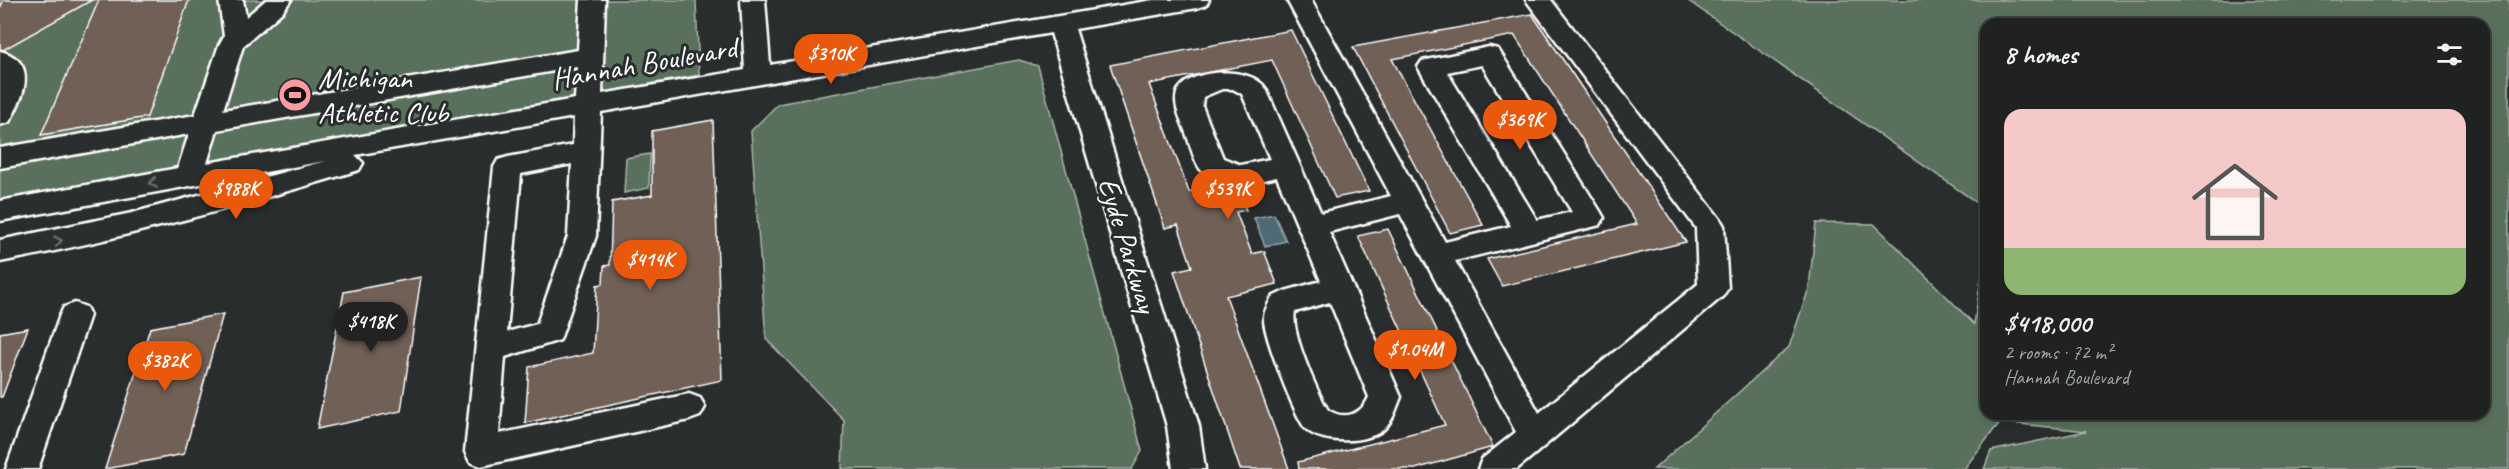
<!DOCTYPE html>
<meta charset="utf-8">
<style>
:root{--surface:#202222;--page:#282a2a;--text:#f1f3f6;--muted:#a2a4a5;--line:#3d3f40;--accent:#ea580c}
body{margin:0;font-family:Caveat,sans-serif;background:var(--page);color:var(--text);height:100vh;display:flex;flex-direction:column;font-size:22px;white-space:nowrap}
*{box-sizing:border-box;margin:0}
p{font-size:20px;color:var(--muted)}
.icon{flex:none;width:33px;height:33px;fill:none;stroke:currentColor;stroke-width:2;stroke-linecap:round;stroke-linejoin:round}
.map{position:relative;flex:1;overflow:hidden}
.drawer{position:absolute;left:1980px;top:18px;width:510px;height:402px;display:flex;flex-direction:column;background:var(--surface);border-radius:18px;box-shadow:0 3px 9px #0003,0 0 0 2px var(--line)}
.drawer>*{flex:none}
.price{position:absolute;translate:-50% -51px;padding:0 14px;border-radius:21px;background:var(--accent);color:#fff;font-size:20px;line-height:39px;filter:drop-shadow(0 2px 3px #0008)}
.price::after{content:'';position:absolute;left:50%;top:36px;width:18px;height:14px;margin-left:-9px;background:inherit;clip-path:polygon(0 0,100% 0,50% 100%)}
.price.selected{background:#222;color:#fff}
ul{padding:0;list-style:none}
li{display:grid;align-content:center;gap:12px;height:318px;padding:0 24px}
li+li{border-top:2px solid var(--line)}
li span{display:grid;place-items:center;height:186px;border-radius:18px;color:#555}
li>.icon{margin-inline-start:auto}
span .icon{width:108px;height:108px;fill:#fffc;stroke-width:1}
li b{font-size:26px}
h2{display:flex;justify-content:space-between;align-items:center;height:72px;padding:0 24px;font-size:26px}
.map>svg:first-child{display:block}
</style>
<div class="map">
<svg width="2509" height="469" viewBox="0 0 2509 469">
<rect width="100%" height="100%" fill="#2a2d2e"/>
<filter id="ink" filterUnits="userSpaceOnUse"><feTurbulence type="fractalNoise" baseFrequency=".0167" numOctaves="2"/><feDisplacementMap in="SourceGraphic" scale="12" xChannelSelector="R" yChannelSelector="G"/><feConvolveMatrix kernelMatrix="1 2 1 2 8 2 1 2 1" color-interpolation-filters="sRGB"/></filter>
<g filter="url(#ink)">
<g fill="#596f5b" stroke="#acb7ad" stroke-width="1.5">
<path d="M 0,0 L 696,0 L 699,75 L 0,202 Z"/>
<path d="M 1687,0 L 2509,0 L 2509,469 L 1984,469 L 1991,451 L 2086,431 L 2000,422 L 1964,469 L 1654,469 L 1789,347 L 1809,288 L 1816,223 L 1874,224 L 1974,324 L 1986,247 L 1986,414 L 2484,414 L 2484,24 L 1986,24 L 1986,209 Z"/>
<path d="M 1019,60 L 1038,66 L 1142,451 L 1132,469 L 842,469 L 844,420 L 766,339 L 751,131 L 778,104 Z"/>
<path d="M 650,154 L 649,188 L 624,193 L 626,158 Z"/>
</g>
<path fill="#4f6a74" stroke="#95a6ac" stroke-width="1.5" d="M 1274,214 L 1286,241 L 1265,246 L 1254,218 Z"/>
<g fill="#706057" stroke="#fff" stroke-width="1.5">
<path d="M 4,0 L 92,0 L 3,50 L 0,49 L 0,8 Z"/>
<path d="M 99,0 L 189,0 L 147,117 L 41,135 Z"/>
<path d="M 1532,14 L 1686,242 L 1502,286 L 1487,259 L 1637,224 L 1514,35 L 1392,59 L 1483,225 L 1450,233 L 1353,47 Z"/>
<path d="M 1291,30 L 1369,191 L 1335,198 L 1272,60 L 1149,84 L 1189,192 L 1225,185 L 1237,186 L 1246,210 L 1236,212 L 1252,254 L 1264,251 L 1277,284 L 1226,296 L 1289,469 L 1240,469 L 1174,271 L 1192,267 L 1178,225 L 1165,228 L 1110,65 Z"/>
<path d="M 713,120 L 722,380 L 525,423 L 529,367 L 593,353 L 597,285 L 603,284 L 604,266 L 610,265 L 612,202 L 652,195 L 652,131 Z"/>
<path d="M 1388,229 L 1493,447 L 1415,469 L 1299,469 L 1298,462 L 1445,425 L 1358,236 Z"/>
<path d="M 421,277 L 401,411 L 317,429 L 344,292 Z"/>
<path d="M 223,314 L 184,454 L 105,469 L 150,328 Z"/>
<path d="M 28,328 L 2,397 L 0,397 L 0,333 Z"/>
</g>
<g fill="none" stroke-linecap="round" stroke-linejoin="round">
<g stroke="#fff" stroke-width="5">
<g id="minor">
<path d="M 219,0 L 243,0 L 246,17 L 266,0 L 291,0 L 282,12 L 243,46 L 223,110 L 578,50 L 581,0 L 605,0 L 602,94 L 745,70 L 741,0 L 765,0 L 770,65 L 1153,0 L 1209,0 L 1206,5 L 1197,8 L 1075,29 L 1199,426 L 1205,469 L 1173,469 L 1167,426 L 1051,33 L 601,112 L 596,236 L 560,340 L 505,357 L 499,434 L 689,394 L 700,398 L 705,407 L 700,416 L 689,420 L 481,466 L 470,462 L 465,452 L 494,167 L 498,160 L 508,157 L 573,145 L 574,117 L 355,155 L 363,163 L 359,170 C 240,206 122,239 0,262 L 0,240 L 132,213 L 325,161 L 0,221 L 0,201 L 178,168 L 189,134 L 0,168 L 0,148 L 195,115 L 219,45 L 224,36 ZM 577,67 L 575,99 L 207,163 L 217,130 ZM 572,164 L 568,236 L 537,324 L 507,332 L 521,174 Z"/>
<path d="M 1287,0 L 1311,0 L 1445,242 L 1511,226 L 1418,67 L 1422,61 L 1489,47 L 1498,49 L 1600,211 L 1604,218 L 1600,225 L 1455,261 L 1539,413 L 1698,284 L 1696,228 L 1526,0 L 1551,0 L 1720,219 L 1724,226 L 1728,288 L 1723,296 L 1517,469 L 1478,469 L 1482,459 L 1516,432 L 1400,214 L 1329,232 L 1401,397 C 1397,406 1394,418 1387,426 C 1373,444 1322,445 1306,429 C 1295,417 1263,334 1264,318 C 1264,311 1269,303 1272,297 L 1285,291 L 1321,281 L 1277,177 C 1254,182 1223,191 1202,171 C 1194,163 1190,143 1186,133 C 1182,121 1173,106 1177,93 C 1185,69 1251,64 1266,89 L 1321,213 L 1391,196 ZM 1482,65 L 1572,212 L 1537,220 L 1447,72 ZM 1222,89 L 1233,89 L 1242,94 L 1270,159 L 1241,165 L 1223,158 L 1202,106 L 1203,97 ZM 1330,302 L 1369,397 C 1362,414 1345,421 1328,410 C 1317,392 1290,331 1295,312 Z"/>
<path d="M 0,51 C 39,61 24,97 9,122 L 0,125 Z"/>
<path d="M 75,303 L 86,307 L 90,315 L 38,469 L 6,469 L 60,315 L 64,307 Z"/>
</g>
</g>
<use href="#minor" fill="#2a2d2e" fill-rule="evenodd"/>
</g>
<defs><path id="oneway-chevron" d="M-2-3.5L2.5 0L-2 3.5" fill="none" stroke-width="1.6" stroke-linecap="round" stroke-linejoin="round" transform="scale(1.5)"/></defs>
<g stroke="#6a6c6d">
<use href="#oneway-chevron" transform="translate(153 183) rotate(170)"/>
<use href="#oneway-chevron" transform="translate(58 241) rotate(-10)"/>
</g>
</g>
<defs>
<g id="stadium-disc" transform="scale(1.725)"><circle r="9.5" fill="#ff9aa2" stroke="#2a2d2e"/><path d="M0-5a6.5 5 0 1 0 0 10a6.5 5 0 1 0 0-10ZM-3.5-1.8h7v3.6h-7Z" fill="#111"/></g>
</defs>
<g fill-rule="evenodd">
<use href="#stadium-disc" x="295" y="95"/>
</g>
<g text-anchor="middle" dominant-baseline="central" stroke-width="6" stroke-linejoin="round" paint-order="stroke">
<g font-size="30" fill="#fff" stroke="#2a2d2e">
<text transform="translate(644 63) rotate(-10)">Hannah Boulevard</text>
<text transform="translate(1128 245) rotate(73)">Eyde Parkway</text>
</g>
<g font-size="30" fill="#fff" stroke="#2a2d2e" text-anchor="start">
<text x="318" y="78">Michigan<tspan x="318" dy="34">Athletic Club</tspan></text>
</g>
</g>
</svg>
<b class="price" style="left:831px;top:85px">$310K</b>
<b class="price" style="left:1520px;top:151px">$369K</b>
<b class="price" style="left:236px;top:220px">$988K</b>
<b class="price" style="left:1228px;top:220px">$539K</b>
<b class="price" style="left:650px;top:291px">$414K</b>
<b class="price selected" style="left:371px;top:353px">$418K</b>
<b class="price" style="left:1415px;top:381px">$1.04M</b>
<b class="price" style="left:165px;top:392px">$382K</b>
<section class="drawer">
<h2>8 homes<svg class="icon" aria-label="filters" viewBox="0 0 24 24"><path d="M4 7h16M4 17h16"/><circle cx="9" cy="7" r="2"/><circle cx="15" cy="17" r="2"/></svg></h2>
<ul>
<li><span style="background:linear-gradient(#f6c9c9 75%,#8fb573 0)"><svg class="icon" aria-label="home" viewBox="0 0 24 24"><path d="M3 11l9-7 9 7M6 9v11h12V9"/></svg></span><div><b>$418,000</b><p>2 rooms · 72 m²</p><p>Hannah Boulevard</p></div></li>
</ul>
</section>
</div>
